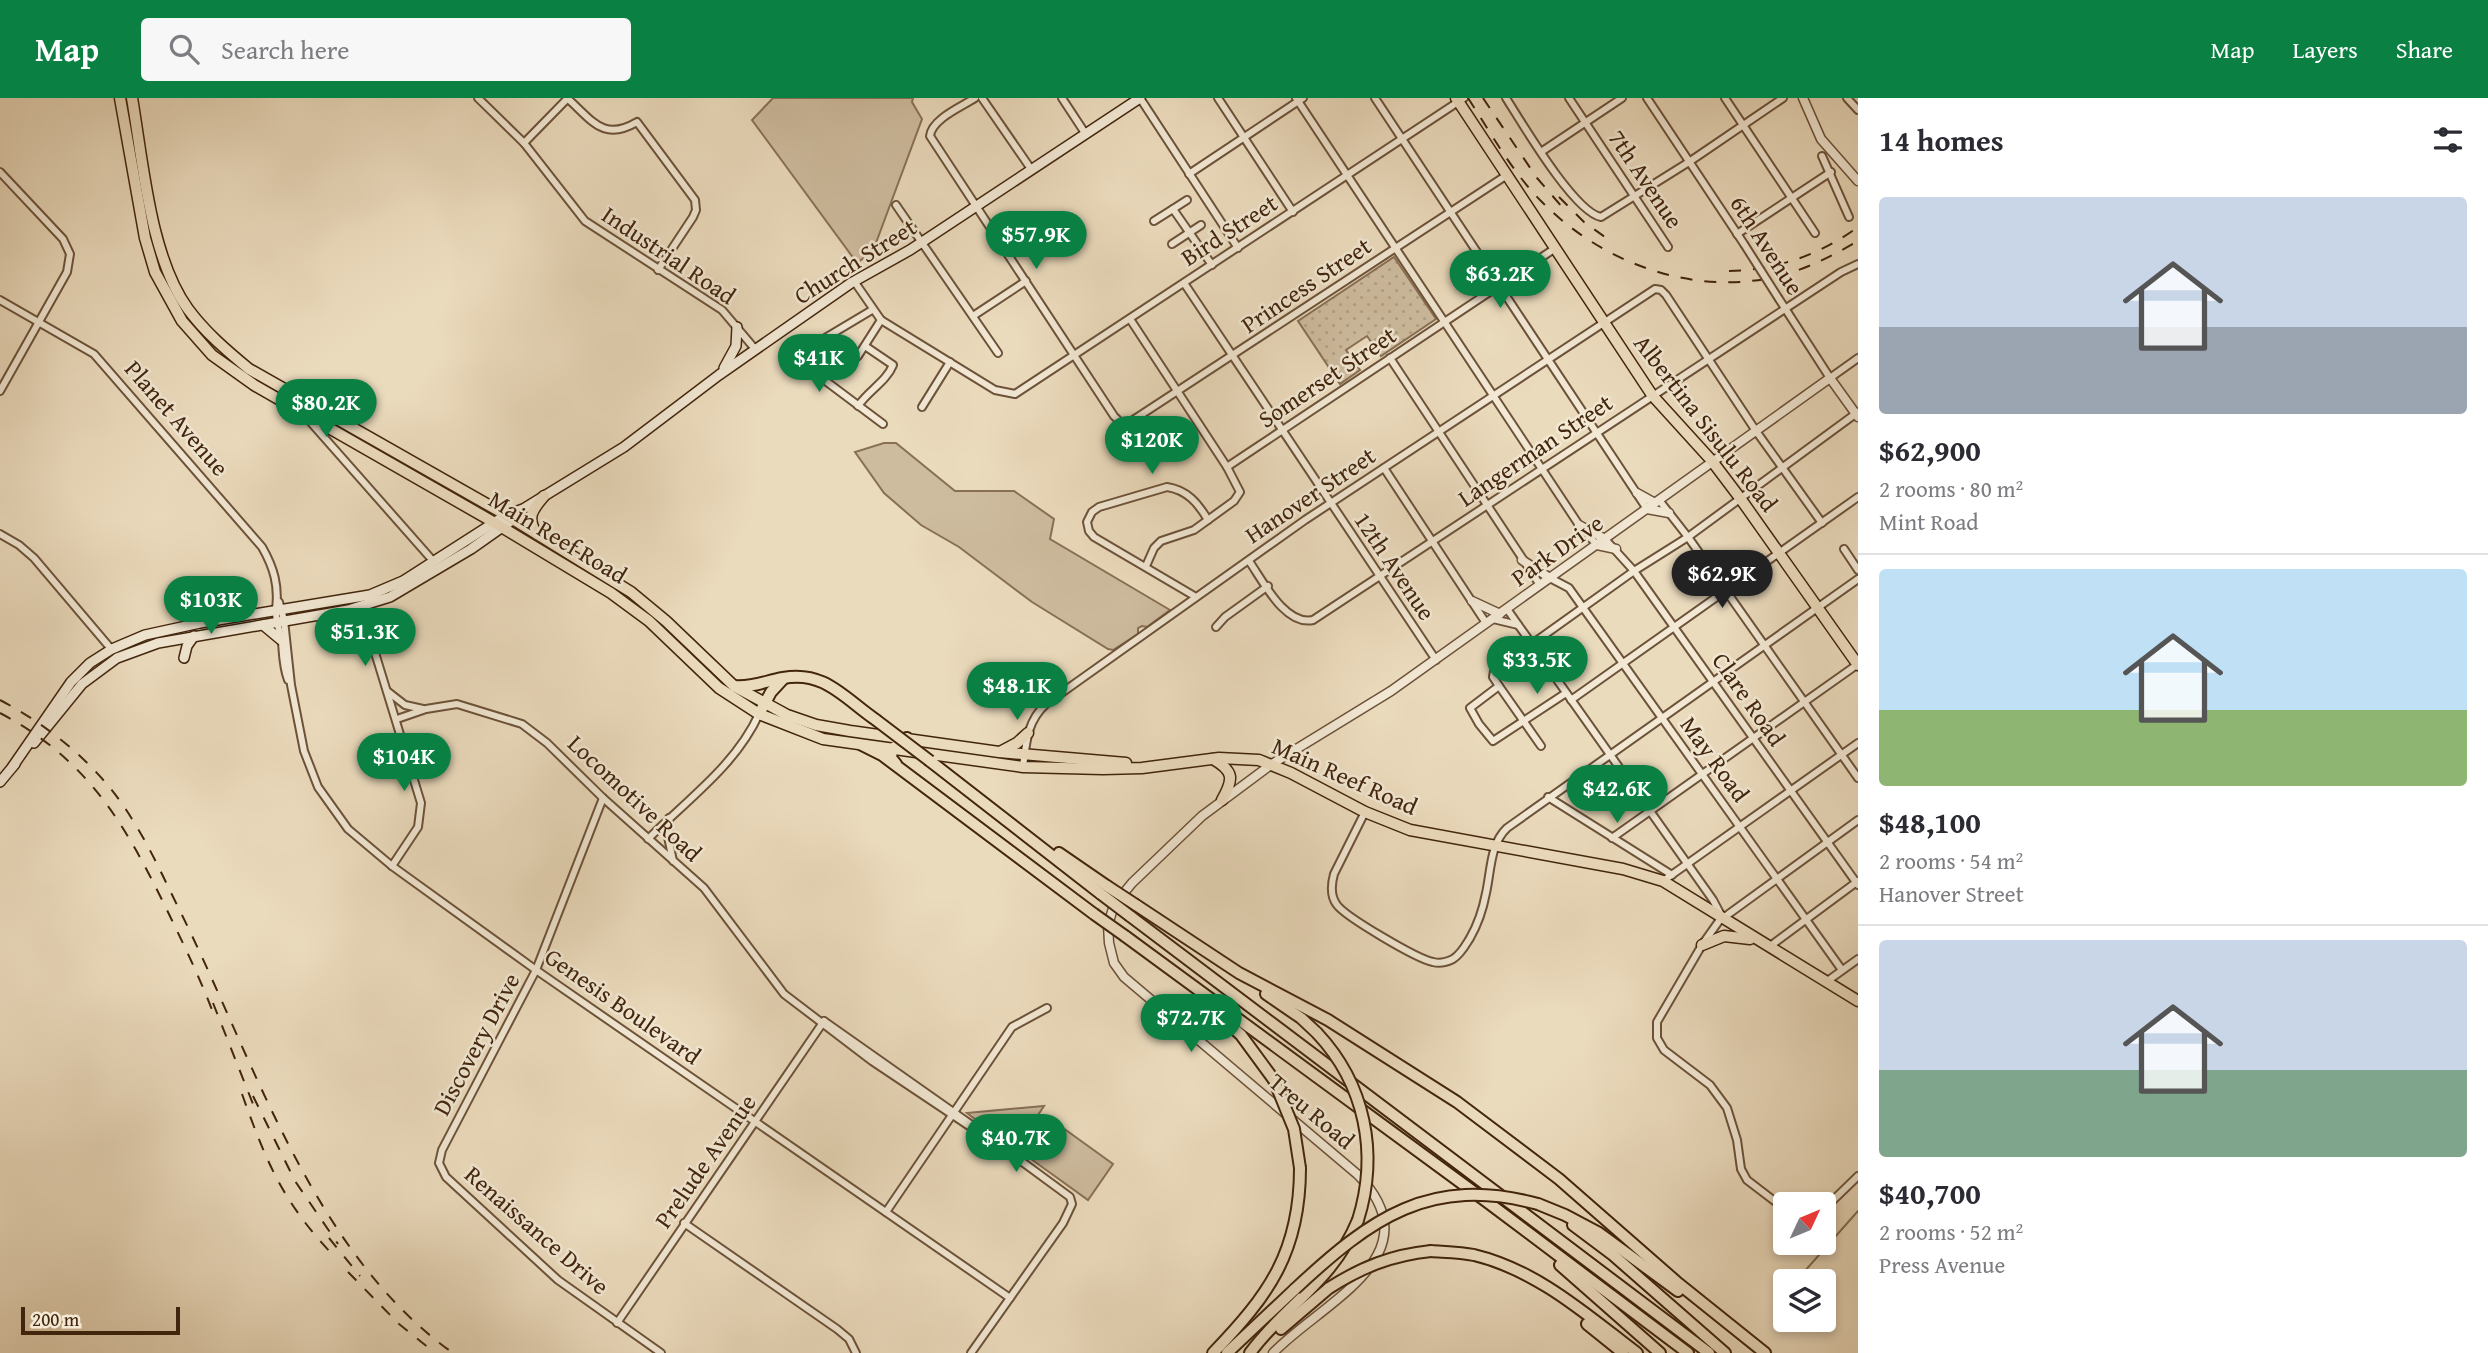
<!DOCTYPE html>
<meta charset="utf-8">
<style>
:root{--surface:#fff;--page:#f7f7f7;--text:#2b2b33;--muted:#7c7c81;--line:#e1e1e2;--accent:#0b8043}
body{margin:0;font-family:"Gentium Book Plus",serif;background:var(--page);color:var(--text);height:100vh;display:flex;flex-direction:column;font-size:26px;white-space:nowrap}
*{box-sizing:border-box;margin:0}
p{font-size:23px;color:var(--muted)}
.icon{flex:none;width:38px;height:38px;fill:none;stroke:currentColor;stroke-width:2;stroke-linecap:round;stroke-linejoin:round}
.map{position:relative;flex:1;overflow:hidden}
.sheet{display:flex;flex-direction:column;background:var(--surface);width:630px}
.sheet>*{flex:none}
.needle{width:46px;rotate:46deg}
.controls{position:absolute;left:1773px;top:1094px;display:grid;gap:14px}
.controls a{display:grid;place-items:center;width:63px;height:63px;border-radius:7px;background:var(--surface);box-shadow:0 4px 10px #0003;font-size:35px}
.scale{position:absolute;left:21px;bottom:18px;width:159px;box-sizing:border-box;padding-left:7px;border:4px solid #42250d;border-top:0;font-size:19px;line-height:24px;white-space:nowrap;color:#42250d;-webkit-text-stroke:5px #f2e8d4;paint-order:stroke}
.price{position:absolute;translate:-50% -60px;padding:0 16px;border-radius:24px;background:var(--accent);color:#fff;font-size:23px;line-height:46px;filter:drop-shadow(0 2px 4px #0008)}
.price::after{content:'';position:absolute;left:50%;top:42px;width:21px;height:16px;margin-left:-10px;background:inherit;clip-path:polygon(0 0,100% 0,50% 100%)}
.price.selected{background:#222;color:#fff}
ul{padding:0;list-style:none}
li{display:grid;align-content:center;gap:14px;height:371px;padding:0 21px}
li+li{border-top:2px solid var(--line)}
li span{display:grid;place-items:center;height:217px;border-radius:7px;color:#555}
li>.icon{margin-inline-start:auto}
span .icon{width:126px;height:126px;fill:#fffc;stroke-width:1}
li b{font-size:30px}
h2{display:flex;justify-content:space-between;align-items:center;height:84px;padding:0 21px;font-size:30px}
header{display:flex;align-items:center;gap:42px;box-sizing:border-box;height:98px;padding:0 35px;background:var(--accent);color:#fff}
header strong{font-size:33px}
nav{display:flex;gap:38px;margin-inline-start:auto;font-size:24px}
.search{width:490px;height:63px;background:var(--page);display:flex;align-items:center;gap:18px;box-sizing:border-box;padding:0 24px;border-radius:7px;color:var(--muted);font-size:26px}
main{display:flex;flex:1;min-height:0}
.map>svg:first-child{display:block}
</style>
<header>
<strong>Map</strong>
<div class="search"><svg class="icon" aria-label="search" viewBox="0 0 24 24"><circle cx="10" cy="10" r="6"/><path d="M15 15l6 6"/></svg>Search here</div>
<nav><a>Map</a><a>Layers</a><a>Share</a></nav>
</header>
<main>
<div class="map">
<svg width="1858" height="1255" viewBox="0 0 1858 1255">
<defs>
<pattern id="park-dots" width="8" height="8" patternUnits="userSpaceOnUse" patternTransform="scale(1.75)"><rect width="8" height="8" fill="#cebc9f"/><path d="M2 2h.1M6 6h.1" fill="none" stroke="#b2a188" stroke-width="1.8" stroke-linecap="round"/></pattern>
</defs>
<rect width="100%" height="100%" fill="#ebdbbd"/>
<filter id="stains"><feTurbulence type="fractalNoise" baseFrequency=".00286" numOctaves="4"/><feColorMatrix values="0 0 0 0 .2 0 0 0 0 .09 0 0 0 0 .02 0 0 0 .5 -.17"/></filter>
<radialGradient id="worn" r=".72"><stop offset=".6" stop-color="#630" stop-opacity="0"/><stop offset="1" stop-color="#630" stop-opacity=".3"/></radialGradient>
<g fill="#cebc9f" stroke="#887056" stroke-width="2">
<path d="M 773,0 L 913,0 L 912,4 L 922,21 L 873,153 L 857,165 L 752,22 Z"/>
<path d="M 884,345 L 896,345 L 955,393 L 1014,393 L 1054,421 L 1050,441 L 1170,512 L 1147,529 L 1142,528 L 1138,530 L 1138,536 L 1113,552 L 1108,551 L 1032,504 L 959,449 L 921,427 L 884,395 L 855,354 Z"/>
<path d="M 1044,1008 L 1018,1047 L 1009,1047 L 967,1015 Z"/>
<path d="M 1052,1022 L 1113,1066 L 1088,1102 L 1031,1061 L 1029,1055 Z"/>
</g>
<path fill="url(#park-dots)" stroke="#887056" stroke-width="2" d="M 1394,159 L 1436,221 L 1381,258 L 1367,238 L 1346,252 L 1360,272 L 1340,286 L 1298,223 Z"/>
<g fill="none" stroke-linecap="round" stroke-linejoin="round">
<g stroke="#856d53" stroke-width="2">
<path d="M 1796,1183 L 1858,1113"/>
<path d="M 1775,1205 L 1785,1194"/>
</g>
<g stroke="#6c5239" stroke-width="10">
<g id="minor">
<path d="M 478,0 L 524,45 L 585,123 L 722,212 L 755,251"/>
<path d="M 567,0 C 592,22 603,44 637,24 L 695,102 L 696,112 L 693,119 L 658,172"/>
<path d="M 975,0 C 961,9 932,21 930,38 L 1114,318 L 1124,328 L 1507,77"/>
<path d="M 982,0 L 1031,71"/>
<path d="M 1062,0 L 1085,35"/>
<path d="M 1140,0 L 1238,150"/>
<path d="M 1218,0 L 1293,114"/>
<path d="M 1296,0 L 1579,427 L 1597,447"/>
<path d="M 1375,0 L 1647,411"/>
<path d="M 1506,0 C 1522,25 1574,114 1601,119 L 1689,64 L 1783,0"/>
<path d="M 1569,0 L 1668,149"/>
<path d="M 1647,0 L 1744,146"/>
<path d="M 1725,0 L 1815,135"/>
<path d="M 1847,0 L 1858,12"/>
<path d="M 524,45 L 568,0"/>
<path d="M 1541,54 L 1622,0"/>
<path d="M 1822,58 L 1849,119"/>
<path d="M 0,74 L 63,141 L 70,156 L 67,174 L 0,293"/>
<path d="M 1189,76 L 1303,0"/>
<path d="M 896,107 L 998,255"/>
<path d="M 1173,111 L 1187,102"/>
<path d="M 1154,123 L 1173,111 L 1212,167"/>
<path d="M 1737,136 L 1831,74"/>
<path d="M 1172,146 L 1201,127"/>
<path d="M 854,183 L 881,222 L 995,292 L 1015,296 L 1464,0"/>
<path d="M 1184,185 L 1436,562"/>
<path d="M 1779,201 L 1830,280 L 1858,260"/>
<path d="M 0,202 L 94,256 L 262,449 C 274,470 279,488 276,511 C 275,521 280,534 282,544 C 283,557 283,569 288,582"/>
<path d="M 872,212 L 805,252 L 801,259 L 823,281 L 883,326"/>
<path d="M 973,218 L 1026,183"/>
<path d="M 1130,221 L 1227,369 L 1240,394 L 1234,403 L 1194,432 L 1161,443 L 1154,450 L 1146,468"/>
<path d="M 1390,260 L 1540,487"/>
<path d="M 823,281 L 858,258 L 881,222"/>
<path d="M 858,308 C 869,292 886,284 893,267 L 865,248"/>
<path d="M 922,309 L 950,264"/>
<path d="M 307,320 L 434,464"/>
<path d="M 1227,369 L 1554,151"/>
<path d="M 1384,370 L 1486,525"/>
<path d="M 1659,402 L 1688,439 L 1858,680"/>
<path d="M 0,436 L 19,447 L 34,460 L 112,552"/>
<path d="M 1605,441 L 1634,473 L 1858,787"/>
<path d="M 1844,451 L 1858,472"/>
<path d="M 1249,463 C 1263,483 1285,528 1313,522 L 1841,174 L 1858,166"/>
<path d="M 1550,480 L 1569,490 L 1842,872"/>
<path d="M 1196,499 L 1094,439 L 1089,433 L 1087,424 L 1092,414 L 1099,409 L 1167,389 C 1187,392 1198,405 1208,422"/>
<path d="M 279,504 L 284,522 L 291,587 L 304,653 L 318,689 L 348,731 L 392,768 L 536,872 L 1010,1200"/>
<path d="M 361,509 L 421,705 L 418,729 L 392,768"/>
<path d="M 1507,511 L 1713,802 L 1721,817"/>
<path d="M 1493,521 L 1518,527"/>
<path d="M 1216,529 L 1225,519 L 1268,488"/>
<path d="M 1499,588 L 1470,610 L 1479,626 L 1493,643 L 1566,595"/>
<path d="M 387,593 L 405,607 L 423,611"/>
<path d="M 1571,602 L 1858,399"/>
<path d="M 397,621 L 426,611 L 457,606 L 522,626 L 547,645 L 603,700 L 704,790 L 784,896 L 872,963 L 1017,1060 L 1070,1099 L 1072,1106 L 1063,1125 L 971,1255"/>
<path d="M 1541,648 L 1499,588 L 1493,579 L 1494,573 L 1634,473 L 1688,439 L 1858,314"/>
<path d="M 1023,669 C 1026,645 1027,623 1046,606 L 1305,422 L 1655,191 L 1661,192 L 1666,197 L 1756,333 L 1822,425"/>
<path d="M 1548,699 L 1672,777"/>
<path d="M 603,700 L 536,872 L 442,1052 L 439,1065 L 446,1079 L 558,1182 L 661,1255"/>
<path d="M 1365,714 L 1334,776 C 1331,787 1330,798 1337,807 C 1346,819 1417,861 1433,864 C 1440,866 1447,864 1453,861 C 1461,856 1465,848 1470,840 C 1478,826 1483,811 1486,795 C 1491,773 1490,746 1507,730 L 1858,481"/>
<path d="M 669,720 L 668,739 L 673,763"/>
<path d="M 1612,740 L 1858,566"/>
<path d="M 648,741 C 687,702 736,667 759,616"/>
<path d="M 1663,783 L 1858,645"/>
<path d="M 1769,849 L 1858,783"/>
<path d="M 1826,884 L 1858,861"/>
<path d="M 824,923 L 976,1030"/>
<path d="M 1785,1111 L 1747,1082 L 1741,1071 L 1737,1042 L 1727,1010 L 1710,987 L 1664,952 L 1657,940 L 1657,924 L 1702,847 L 1719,823 L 1858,722"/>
<path d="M 1824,1111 L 1858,1078"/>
<path d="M 886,1114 L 1012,929 L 1047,910"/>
<path d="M 684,1125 L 837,1231 L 849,1241 L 856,1255"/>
<path d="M 617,1225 L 824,923"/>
</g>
</g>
<g stroke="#6c5239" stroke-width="11">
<g id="tertiary">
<path d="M 1803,0 L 1821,41 L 1858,83"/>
<path d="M 1637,395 L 1655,405"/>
<path d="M 1647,411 L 1669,415"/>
<path d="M 1579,427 L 1605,441"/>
<path d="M 1597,447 L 1616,451"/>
<path d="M 1522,462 L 1550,480"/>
<path d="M 1472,503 L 1500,516"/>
<path d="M 1273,1255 C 1322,1204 1437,1157 1357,1076 L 1124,879 L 1114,865 L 1109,845 L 1108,827 L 1114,807 L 1132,785 L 1202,718 L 1272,666 L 1391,593 L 1830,280 L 1858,319"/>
</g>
</g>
<g stroke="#42250d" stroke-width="12">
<g id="secondary">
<path d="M 724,270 L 736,248 L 737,229"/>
<path d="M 263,527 L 281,542"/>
<path d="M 184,560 L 187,548 L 194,538"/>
<path d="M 34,645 L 82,586 L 117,560 L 158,545 L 348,512 L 390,499 L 471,451 L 518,418"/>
<path d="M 13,668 L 71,584 L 90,565 L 112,551 L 145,537 L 200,525 L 370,497 L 403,483 L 506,417 L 523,411 L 624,349 L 719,277 L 851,185 L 910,152 L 1140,0"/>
<path d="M 0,684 L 15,666"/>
</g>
</g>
<g stroke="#42250d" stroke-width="13">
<g id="primary">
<path d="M 120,0 L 145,140 L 155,174 L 182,223 L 212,257 L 254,287 L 495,425 L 611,495 L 649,523 L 719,590 L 759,616 L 823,641 L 1023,669 L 1103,671 L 1142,670 L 1219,660 L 1259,662 L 1291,675 L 1365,714 L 1410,732 L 1623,771 L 1663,783 L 1858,903"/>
<path d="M 132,0 C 143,64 150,159 188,211 C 205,234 226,252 249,271 L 506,417 L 631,494 L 666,523 L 734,588 L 787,617 L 816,627 L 850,633 L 999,654 L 1126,665"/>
<path d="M 1456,0 L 1652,297 L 1712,363 L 1740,400 L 1858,567"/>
<path d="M 537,436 C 526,420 532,412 544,398"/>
<path d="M 1000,654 L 1017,645 L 1028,635"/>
<path d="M 1213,661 C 1234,673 1234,681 1222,702"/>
<path d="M 1702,847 L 1724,838 L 1750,841"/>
</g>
</g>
<g stroke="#42250d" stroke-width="14">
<g id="motorway">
<path d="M 734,588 C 751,590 766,583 783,580 C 824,572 844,600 876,622"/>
<path d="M 759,616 L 771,594 L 783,581"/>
<path d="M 862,647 L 882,657 L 1094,816"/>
<path d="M 930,663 L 1101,796"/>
<path d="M 896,666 L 891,660 L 892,651 L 907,640"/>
<path d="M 1059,755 L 1107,788"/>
<path d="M 1136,807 L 1239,875 L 1328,922 L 1457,1004 L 1559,1081 L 1679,1186 L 1765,1255"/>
<path d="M 1130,818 L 1709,1255"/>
<path d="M 1125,838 L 1486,1103 L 1688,1255"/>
<path d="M 1266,896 L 1301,920 L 1317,935"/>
<path d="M 1207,906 L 1241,937 L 1274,982"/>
<path d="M 1538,1106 L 1565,1117 L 1599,1135 L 1678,1193"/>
<path d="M 1573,1127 L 1613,1157 L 1725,1255"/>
<path d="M 1431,1153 C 1445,1154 1460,1154 1474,1157 C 1537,1172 1587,1217 1637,1255"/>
<path d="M 1560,1167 L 1660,1255"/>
<path d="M 1587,1226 L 1623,1255"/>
<path d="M 1281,1231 L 1329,1190"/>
<path d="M 1213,1255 C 1269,1197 1300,1154 1300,1070"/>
<path d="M 1227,1255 L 1295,1191"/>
<path d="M 1250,1255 C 1287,1205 1332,1185 1358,1122"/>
</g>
</g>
<use href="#minor" stroke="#f2e8d4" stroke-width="6"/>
<use href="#tertiary" stroke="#f2e8d4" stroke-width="8"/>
<use href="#secondary" stroke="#f2e8d4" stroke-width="9"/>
<use href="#primary" stroke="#ebdbbd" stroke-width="10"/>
<use href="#motorway" stroke="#ebdbbd" stroke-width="10"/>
<g stroke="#42250d" stroke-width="2" stroke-dasharray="12 12" stroke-linecap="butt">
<path d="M 1468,0 C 1491,35 1512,74 1542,104 C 1601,164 1691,198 1775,179 C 1805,172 1832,158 1858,143"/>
<path d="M 1483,0 L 1537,80 L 1563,110"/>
<path d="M 1559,99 L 1584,124 L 1612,144"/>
<path d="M 1729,173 C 1776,172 1820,157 1858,129"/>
<path d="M 0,602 C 53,630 101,670 132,721 C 151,751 165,783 181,815 C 254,962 313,1156 453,1255"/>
<path d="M 0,615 C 87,661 124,724 166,810 C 183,845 200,880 214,917"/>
<path d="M 213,905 L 253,1006"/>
<path d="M 242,996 C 266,1063 282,1103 332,1156"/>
<path d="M 253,998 L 295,1083 L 338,1146"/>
<path d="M 329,1140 L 360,1178"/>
<path d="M 348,1174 L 399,1226 L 435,1255"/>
</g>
<g stroke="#6c5239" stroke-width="10" stroke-linecap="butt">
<path id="minor-bridge" d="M 1744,146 L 1779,201"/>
</g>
<g stroke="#42250d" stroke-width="14" stroke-linecap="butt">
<g id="motorway-bridge">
<path d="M 876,622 L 930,663"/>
<path d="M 1107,788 L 1136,807"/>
<path d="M 1101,796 L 1130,818"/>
<path d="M 1094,816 L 1125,838"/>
<path d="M 1317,935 C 1365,986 1379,1055 1358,1122"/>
<path d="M 1274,982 L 1294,1031 L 1300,1070"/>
<path d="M 1329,1190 C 1362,1169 1392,1157 1431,1153"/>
<path d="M 1295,1191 C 1371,1120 1430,1077 1538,1106"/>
</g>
</g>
<use href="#minor-bridge" stroke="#f2e8d4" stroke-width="6"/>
<use href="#motorway-bridge" stroke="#ebdbbd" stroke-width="10"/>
</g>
<g text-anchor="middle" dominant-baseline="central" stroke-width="5" stroke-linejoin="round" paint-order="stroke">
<g font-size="24" fill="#42250d" stroke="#f2e8d4">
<text transform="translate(1646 81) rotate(56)">7th Avenue</text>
<text transform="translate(1229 132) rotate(-33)">Bird Street</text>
<text transform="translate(1767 147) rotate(57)">6th Avenue</text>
<text transform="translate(669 157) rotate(34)">Industrial Road</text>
<text transform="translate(855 163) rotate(-32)">Church Street</text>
<text transform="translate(1306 187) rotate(-34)">Princess Street</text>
<text transform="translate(1327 279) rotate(-34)">Somerset Street</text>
<text transform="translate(177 320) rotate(49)">Planet Avenue</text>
<text transform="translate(1706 325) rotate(52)">Albertina Sisulu Road</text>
<text transform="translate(1535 352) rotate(-34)">Langerman Street</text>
<text transform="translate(1310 397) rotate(-34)">Hanover Street</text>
<text transform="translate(558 439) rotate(31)">Main Reef Road</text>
<text transform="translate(1557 452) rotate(-35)">Park Drive</text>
<text transform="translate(1395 468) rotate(56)">12th Avenue</text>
<text transform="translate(1749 601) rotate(55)">Clare Road</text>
<text transform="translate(1715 661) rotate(54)">May Road</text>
<text transform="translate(1345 678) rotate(24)">Main Reef Road</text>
<text transform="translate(635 700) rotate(43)">Locomotive Road</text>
<text transform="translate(623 908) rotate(35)">Genesis Boulevard</text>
<text transform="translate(476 946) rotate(-62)">Discovery Drive</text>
<text transform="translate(1312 1013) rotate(40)">Treu Road</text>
<text transform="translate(705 1063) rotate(-55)">Prelude Avenue</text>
<text transform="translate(537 1132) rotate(41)">Renaissance Drive</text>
</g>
</g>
<rect width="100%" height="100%" filter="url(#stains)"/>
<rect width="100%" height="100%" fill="url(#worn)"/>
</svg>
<div class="controls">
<a><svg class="needle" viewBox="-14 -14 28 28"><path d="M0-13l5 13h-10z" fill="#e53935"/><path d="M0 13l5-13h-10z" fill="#7c7c81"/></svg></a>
<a><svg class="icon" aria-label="layers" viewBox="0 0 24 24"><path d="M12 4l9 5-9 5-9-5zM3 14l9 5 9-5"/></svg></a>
</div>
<div class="scale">200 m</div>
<b class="price" style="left:1036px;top:173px">$57.9K</b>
<b class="price" style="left:1500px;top:212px">$63.2K</b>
<b class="price" style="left:819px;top:296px">$41K</b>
<b class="price" style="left:326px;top:341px">$80.2K</b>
<b class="price" style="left:1152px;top:378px">$120K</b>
<b class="price selected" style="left:1722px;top:512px">$62.9K</b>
<b class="price" style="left:211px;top:538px">$103K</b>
<b class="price" style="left:365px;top:570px">$51.3K</b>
<b class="price" style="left:1537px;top:598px">$33.5K</b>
<b class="price" style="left:1017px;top:624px">$48.1K</b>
<b class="price" style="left:404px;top:695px">$104K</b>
<b class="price" style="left:1617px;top:727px">$42.6K</b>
<b class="price" style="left:1191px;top:956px">$72.7K</b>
<b class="price" style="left:1016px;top:1076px">$40.7K</b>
</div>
<section class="sheet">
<h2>14 homes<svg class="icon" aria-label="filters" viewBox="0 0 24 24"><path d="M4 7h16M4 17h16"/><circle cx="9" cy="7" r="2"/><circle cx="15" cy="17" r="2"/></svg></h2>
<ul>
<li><span style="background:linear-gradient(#c9d6e8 60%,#9aa5b1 0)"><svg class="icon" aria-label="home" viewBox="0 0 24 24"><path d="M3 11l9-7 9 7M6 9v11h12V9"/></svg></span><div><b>$62,900</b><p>2 rooms · 80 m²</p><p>Mint Road</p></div></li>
<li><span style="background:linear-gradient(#bfe0f5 65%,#8fb573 0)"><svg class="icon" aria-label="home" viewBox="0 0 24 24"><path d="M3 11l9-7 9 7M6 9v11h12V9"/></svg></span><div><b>$48,100</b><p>2 rooms · 54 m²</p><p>Hanover Street</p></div></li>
<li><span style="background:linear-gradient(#c9d6e8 60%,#7fa58c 0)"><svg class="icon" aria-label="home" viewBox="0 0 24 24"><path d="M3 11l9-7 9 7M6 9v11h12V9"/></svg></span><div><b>$40,700</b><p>2 rooms · 52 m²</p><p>Press Avenue</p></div></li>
</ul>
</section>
</main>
